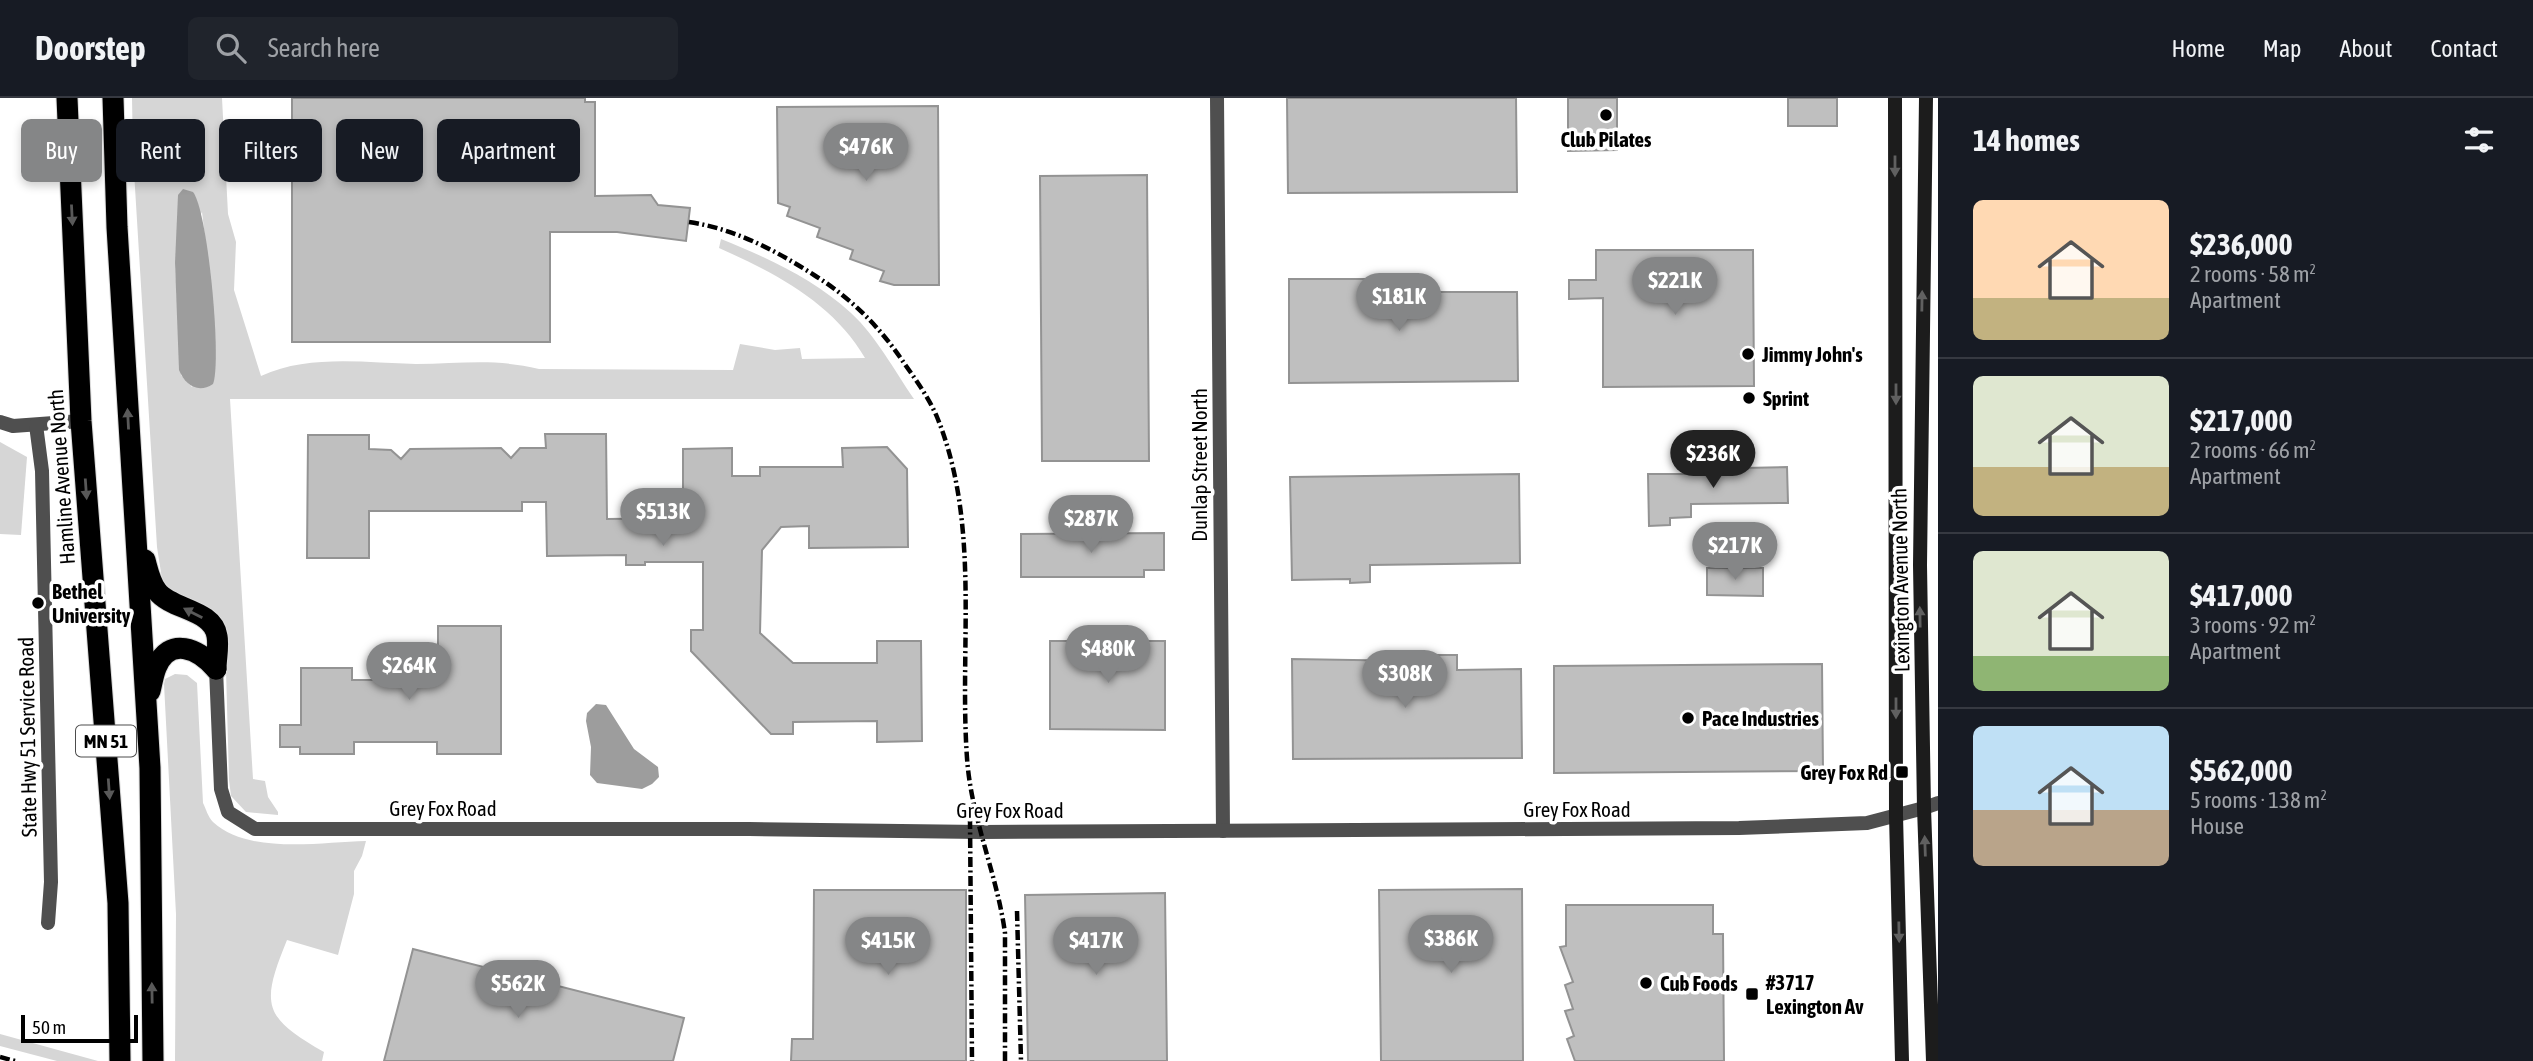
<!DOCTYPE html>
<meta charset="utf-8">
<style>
:root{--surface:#171b24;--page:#20242c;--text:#f1f3f6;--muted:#9ea1a6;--line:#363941;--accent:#858687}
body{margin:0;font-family:"Asap Condensed",sans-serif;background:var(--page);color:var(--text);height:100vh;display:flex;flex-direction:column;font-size:26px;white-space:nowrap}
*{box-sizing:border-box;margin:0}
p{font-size:23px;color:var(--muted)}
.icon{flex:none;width:38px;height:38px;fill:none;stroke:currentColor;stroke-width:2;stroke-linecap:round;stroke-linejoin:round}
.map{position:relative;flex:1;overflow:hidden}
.panel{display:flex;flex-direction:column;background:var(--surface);width:595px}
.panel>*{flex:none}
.banner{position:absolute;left:21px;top:21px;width:665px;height:63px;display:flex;gap:14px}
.scale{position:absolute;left:21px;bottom:18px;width:117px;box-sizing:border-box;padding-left:7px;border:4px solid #000;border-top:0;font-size:19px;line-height:24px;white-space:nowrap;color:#000;-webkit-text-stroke:5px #fff;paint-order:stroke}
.price{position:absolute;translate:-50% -60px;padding:0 16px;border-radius:24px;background:var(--accent);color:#fff;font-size:23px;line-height:46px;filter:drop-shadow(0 2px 4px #0008)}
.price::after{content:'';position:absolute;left:50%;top:42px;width:21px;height:16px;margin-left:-10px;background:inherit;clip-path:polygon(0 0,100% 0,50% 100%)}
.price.active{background:#222;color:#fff}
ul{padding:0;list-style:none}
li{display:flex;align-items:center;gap:21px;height:175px;padding:0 35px}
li+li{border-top:2px solid var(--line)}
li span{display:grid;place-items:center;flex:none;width:196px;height:140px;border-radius:10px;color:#555}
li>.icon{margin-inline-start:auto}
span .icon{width:84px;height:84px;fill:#fffc;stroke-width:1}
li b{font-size:30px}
h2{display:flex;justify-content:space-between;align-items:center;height:84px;padding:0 35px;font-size:30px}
.chip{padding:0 24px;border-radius:10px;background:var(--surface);box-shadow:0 4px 10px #0003;font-size:24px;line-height:63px}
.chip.active{background:var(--accent);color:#fff}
header{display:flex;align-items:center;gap:42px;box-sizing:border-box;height:98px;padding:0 35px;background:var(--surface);border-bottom:2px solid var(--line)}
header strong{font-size:33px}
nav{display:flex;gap:38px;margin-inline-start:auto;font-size:24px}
.search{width:490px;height:63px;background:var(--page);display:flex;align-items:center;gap:18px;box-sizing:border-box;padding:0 24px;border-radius:10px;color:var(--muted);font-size:26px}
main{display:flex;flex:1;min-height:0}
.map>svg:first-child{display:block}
</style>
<header>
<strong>Doorstep</strong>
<div class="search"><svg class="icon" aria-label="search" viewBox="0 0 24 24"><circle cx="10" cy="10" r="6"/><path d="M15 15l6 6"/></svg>Search here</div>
<nav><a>Home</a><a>Map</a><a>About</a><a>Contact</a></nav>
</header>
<main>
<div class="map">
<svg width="1938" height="963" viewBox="0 0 1938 963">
<rect width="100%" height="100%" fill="#fff"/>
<g fill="#d6d6d6" fill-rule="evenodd">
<path d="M 132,0 L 222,0 L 228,116 L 236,144 L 234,192 L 261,278 C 309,256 365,265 416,266 C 460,266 495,260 539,271 L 733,272 L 740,246 L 775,252 L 800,250 L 802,261 L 865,260 C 833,205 775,175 719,150 L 721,141 C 766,159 814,181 851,215 C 876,238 894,272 914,301 L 230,301 L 253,681 L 265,683 L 268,699 L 278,714 L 278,717 L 246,714 L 231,698 L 229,682 L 225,534 L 218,519 L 209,510 L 175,496 L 167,488 L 162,481 L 157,449 L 133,57 ZM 202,114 L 213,207 L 192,289 L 181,277 L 175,165 Z"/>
<path d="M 0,344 L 27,359 L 21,437 L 0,436 Z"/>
<path d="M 175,576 L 187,577 L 197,585 L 203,705 C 206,711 208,719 213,724 C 249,757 320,744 366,743 L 362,758 L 354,773 L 354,796 L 338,857 L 287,842 C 261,906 262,919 324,954 L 322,963 L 175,963 L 176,816 L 164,586 L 165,581 Z"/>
<path d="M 0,936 L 98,963 L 57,963 L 0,948 Z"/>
</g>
<g fill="#9d9d9d">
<path d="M 183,91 L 193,94 C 208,113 222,263 213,286 C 198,296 185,287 179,272 L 175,165 L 178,97 Z"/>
<path d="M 596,606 L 606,607 L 634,651 L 658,669 L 659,679 L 652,686 L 642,691 L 597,685 L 590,677 L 591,649 L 586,623 L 587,615 Z"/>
</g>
<g fill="#bfbfbf" stroke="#939393" stroke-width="2">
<path d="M 292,0 L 585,0 L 585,4 L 595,4 L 595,98 L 651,97 L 658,107 L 690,110 L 686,143 L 617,134 L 550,134 L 550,244 L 292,244 Z"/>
<path d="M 1287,0 L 1516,0 L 1517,94 L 1288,95 Z"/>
<path d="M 1568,0 L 1617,0 L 1617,52 L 1568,53 Z"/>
<rect x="1788" y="0" width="49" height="28"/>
<path d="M 938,8 L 939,187 L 894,187 L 880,183 L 884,173 L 850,161 L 853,152 L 817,139 L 820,130 L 787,118 L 790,109 L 778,105 L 777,9 Z"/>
<path d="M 1147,77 L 1149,363 L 1042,363 L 1040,78 Z"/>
<path d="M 1596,152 L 1753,152 L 1754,288 L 1603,289 L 1603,200 L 1569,201 L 1569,182 L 1596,182 Z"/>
<path d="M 1385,178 L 1424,178 L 1424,194 L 1517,194 L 1518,283 L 1289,285 L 1289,181 L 1385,181 Z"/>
<path d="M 545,336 L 606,336 L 607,421 L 683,420 L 683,351 L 732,350 L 732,378 L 760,378 L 760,369 L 843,369 L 842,350 L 887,349 L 907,371 L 908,449 L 809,450 L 809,428 L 781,429 L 762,452 L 760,535 L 793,565 L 877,565 L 877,543 L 921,543 L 922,643 L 877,644 L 877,623 L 793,624 L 793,636 L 771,636 L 691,553 L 691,532 L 703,532 L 703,464 L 645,464 L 645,467 L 626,467 L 626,457 L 547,458 L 546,404 L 522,404 L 522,413 L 369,413 L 369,460 L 307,460 L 308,337 L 369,337 L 369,351 L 391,352 L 401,361 L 410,351 L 501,350 L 511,360 L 520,350 L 546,350 Z"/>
<path d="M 1787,369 L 1788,405 L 1691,406 L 1691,419 L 1670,420 L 1670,427 L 1649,428 L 1648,376 L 1695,376 L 1695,371 Z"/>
<path d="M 1519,376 L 1520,465 L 1370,467 L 1370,484 L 1350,485 L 1350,481 L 1292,482 L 1290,379 Z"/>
<path d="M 1164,435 L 1164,472 L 1144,472 L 1144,479 L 1021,479 L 1021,436 Z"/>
<path d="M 1707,470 L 1763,470 L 1763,498 L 1707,497 Z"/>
<path d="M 438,528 L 501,528 L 501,656 L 437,656 L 437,644 L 354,644 L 354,656 L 300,656 L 300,649 L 280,649 L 280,627 L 301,627 L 301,570 L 352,570 L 352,582 L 438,582 Z"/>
<path d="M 1050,543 L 1165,543 L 1165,632 L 1050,631 Z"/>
<path d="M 1413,557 L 1457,557 L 1457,572 L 1521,571 L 1522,660 L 1293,661 L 1292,561 L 1414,563 Z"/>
<path d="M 1822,566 L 1823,673 L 1554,675 L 1554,568 Z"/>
<path d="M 1522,791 L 1523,963 L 1381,963 L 1379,792 Z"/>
<path d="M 814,792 L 966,792 L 966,963 L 791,963 L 792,941 L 813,941 Z"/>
<path d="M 1165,795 L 1167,963 L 1028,963 L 1025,797 Z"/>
<path d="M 1566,807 L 1713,807 L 1713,836 L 1723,836 L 1724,963 L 1575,963 L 1567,941 L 1574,938 L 1565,913 L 1573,911 L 1565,887 L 1573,884 L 1560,849 L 1566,848 Z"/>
<path d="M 413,851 L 684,920 L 673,963 L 384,963 Z"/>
</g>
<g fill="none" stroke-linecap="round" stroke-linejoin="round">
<g stroke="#dbdbdb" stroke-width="23">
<g id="motorway">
<path d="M 67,0 L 81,323 L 118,805 L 120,963"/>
<path d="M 113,0 L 117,129 L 150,670 L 153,963"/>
<path d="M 145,462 C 148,473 150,484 157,493 C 171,512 213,511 217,538 C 219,548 216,561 216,571"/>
<path d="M 150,593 C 152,586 153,577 156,570 C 169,537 199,551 216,571"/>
</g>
</g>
<g stroke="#4f4f4f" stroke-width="14">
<path d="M 1217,0 L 1223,733"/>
<path d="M 0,324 L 13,328 L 81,323"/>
<path d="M 36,327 L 42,373 L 51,784 L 48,825"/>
<path d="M 1924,710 L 1938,705"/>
</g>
<path stroke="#4f4f4f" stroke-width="14" d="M 216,571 L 221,691 L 228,714 L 255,731 L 749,731 L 980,734 L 1739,730 L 1867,725 L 1924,710"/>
<g stroke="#1c1c1c" stroke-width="14">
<path d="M 1895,0 L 1896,717 L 1902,963"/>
<path d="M 1926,0 L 1920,467 L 1924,710 L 1933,963"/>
</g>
<use href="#motorway" stroke="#000" stroke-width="21"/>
<g stroke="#000" stroke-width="4.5" stroke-dasharray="10 3.5 2 3.5" stroke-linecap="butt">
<path d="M 689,124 C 735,131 775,152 814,177 C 851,200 880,229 904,265 C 916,282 929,300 937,319 C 981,427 959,547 967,660 C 971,720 997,776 1005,835 L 1005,963"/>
<path d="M 970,721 L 972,963"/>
<path d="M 1017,813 L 1021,963"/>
<path d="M 0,959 L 15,963"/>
</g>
</g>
<defs><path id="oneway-solid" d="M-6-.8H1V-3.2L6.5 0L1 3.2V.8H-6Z" transform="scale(1.75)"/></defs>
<g fill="#606060">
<use href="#oneway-solid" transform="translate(1895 68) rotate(90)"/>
<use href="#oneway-solid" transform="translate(1922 203) rotate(-89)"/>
<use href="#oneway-solid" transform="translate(1896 296) rotate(90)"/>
<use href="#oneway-solid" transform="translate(1920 519) rotate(-91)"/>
<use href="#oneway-solid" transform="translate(1896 610) rotate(90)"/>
<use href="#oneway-solid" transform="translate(1925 748) rotate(-92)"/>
<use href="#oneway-solid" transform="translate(1899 834) rotate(89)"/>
</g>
<g fill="#595959">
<use href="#oneway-solid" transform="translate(72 117) rotate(87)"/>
<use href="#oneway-solid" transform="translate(128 321) rotate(-93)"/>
<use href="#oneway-solid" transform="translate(86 391) rotate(86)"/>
<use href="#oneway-solid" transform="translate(193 515) rotate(-153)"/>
<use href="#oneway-solid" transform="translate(109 691) rotate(86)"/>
<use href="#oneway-solid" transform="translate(152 895) rotate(-91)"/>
</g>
<g fill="#000" stroke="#fff" stroke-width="2.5">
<circle cx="1606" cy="17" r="7"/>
<circle cx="1748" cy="256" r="7"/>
<circle cx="1749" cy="300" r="7"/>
<circle cx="38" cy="505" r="7"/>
<circle cx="1688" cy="620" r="7"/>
<rect x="1895" y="667" width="14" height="14" rx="3.5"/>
<circle cx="1646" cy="885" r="7"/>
<rect x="1745" y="889" width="14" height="14" rx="3.5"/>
</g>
<g text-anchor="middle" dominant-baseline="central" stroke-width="7" stroke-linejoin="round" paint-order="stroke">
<rect fill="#fff" stroke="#4c4c4c" stroke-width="2" x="76" y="627.5" width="60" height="31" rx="5"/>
<g font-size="19" font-weight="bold" fill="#000">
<text x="106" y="643">MN 51</text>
</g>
<g font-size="21" font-weight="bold" fill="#000" stroke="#fff" text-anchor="start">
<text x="1606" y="41" text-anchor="middle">Club Pilates</text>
<text x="1762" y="256">Jimmy John's</text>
<text x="1763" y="300">Sprint</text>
<text x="52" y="493">Bethel<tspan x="52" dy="24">University</tspan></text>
<text x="1702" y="620">Pace Industries</text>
<text x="1888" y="674" text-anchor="end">Grey Fox Rd</text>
<text x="1766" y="884">#3717<tspan x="1766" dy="24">Lexington Av</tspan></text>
<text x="1660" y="885">Cub Foods</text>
</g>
<g font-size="21" fill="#000" stroke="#fff">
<text transform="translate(1199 367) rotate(-90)">Dunlap Street North</text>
<text transform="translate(61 379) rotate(-94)">Hamline Avenue North</text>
<text transform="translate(1900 482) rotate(-91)">Lexington Avenue North</text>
<text transform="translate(27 639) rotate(-91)">State Hwy 51 Service Road</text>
<text x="443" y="710">Grey Fox Road</text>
<text x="1577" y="711">Grey Fox Road</text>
<text x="1010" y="712">Grey Fox Road</text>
</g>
</g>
</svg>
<div class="scale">50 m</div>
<b class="price" style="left:866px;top:85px">$476K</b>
<b class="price" style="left:1675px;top:219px">$221K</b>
<b class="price" style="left:1399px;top:235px">$181K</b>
<b class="price active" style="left:1713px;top:392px">$236K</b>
<b class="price" style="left:663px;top:450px">$513K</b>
<b class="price" style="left:1091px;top:457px">$287K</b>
<b class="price" style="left:1735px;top:484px">$217K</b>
<b class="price" style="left:1108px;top:587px">$480K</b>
<b class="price" style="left:409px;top:604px">$264K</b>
<b class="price" style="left:1405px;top:612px">$308K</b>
<b class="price" style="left:1451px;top:877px">$386K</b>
<b class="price" style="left:888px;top:879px">$415K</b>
<b class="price" style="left:1096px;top:879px">$417K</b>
<b class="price" style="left:518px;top:922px">$562K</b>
<div class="banner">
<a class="chip active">Buy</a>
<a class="chip">Rent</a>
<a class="chip">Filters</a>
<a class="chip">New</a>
<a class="chip">Apartment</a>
</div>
</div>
<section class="panel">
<h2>14 homes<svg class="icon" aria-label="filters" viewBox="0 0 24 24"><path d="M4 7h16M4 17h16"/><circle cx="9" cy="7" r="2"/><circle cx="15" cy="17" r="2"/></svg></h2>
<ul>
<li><span style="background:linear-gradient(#ffd9b3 70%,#c2b280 0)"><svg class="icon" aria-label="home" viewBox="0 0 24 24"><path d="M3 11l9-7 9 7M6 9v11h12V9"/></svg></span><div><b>$236,000</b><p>2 rooms · 58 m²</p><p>Apartment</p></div></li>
<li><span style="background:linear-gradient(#dfe7d0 65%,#c2b280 0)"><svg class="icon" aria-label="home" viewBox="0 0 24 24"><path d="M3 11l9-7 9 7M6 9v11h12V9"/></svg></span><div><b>$217,000</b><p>2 rooms · 66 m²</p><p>Apartment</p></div></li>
<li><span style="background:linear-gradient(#dfe7d0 75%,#8fb573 0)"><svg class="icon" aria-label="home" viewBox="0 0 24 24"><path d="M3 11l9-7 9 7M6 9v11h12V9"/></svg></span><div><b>$417,000</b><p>3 rooms · 92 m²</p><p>Apartment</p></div></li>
<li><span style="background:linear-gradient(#bfe0f5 60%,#b9a48a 0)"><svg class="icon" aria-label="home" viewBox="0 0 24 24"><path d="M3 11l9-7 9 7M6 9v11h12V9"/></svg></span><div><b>$562,000</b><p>5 rooms · 138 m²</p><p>House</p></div></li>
</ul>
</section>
</main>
